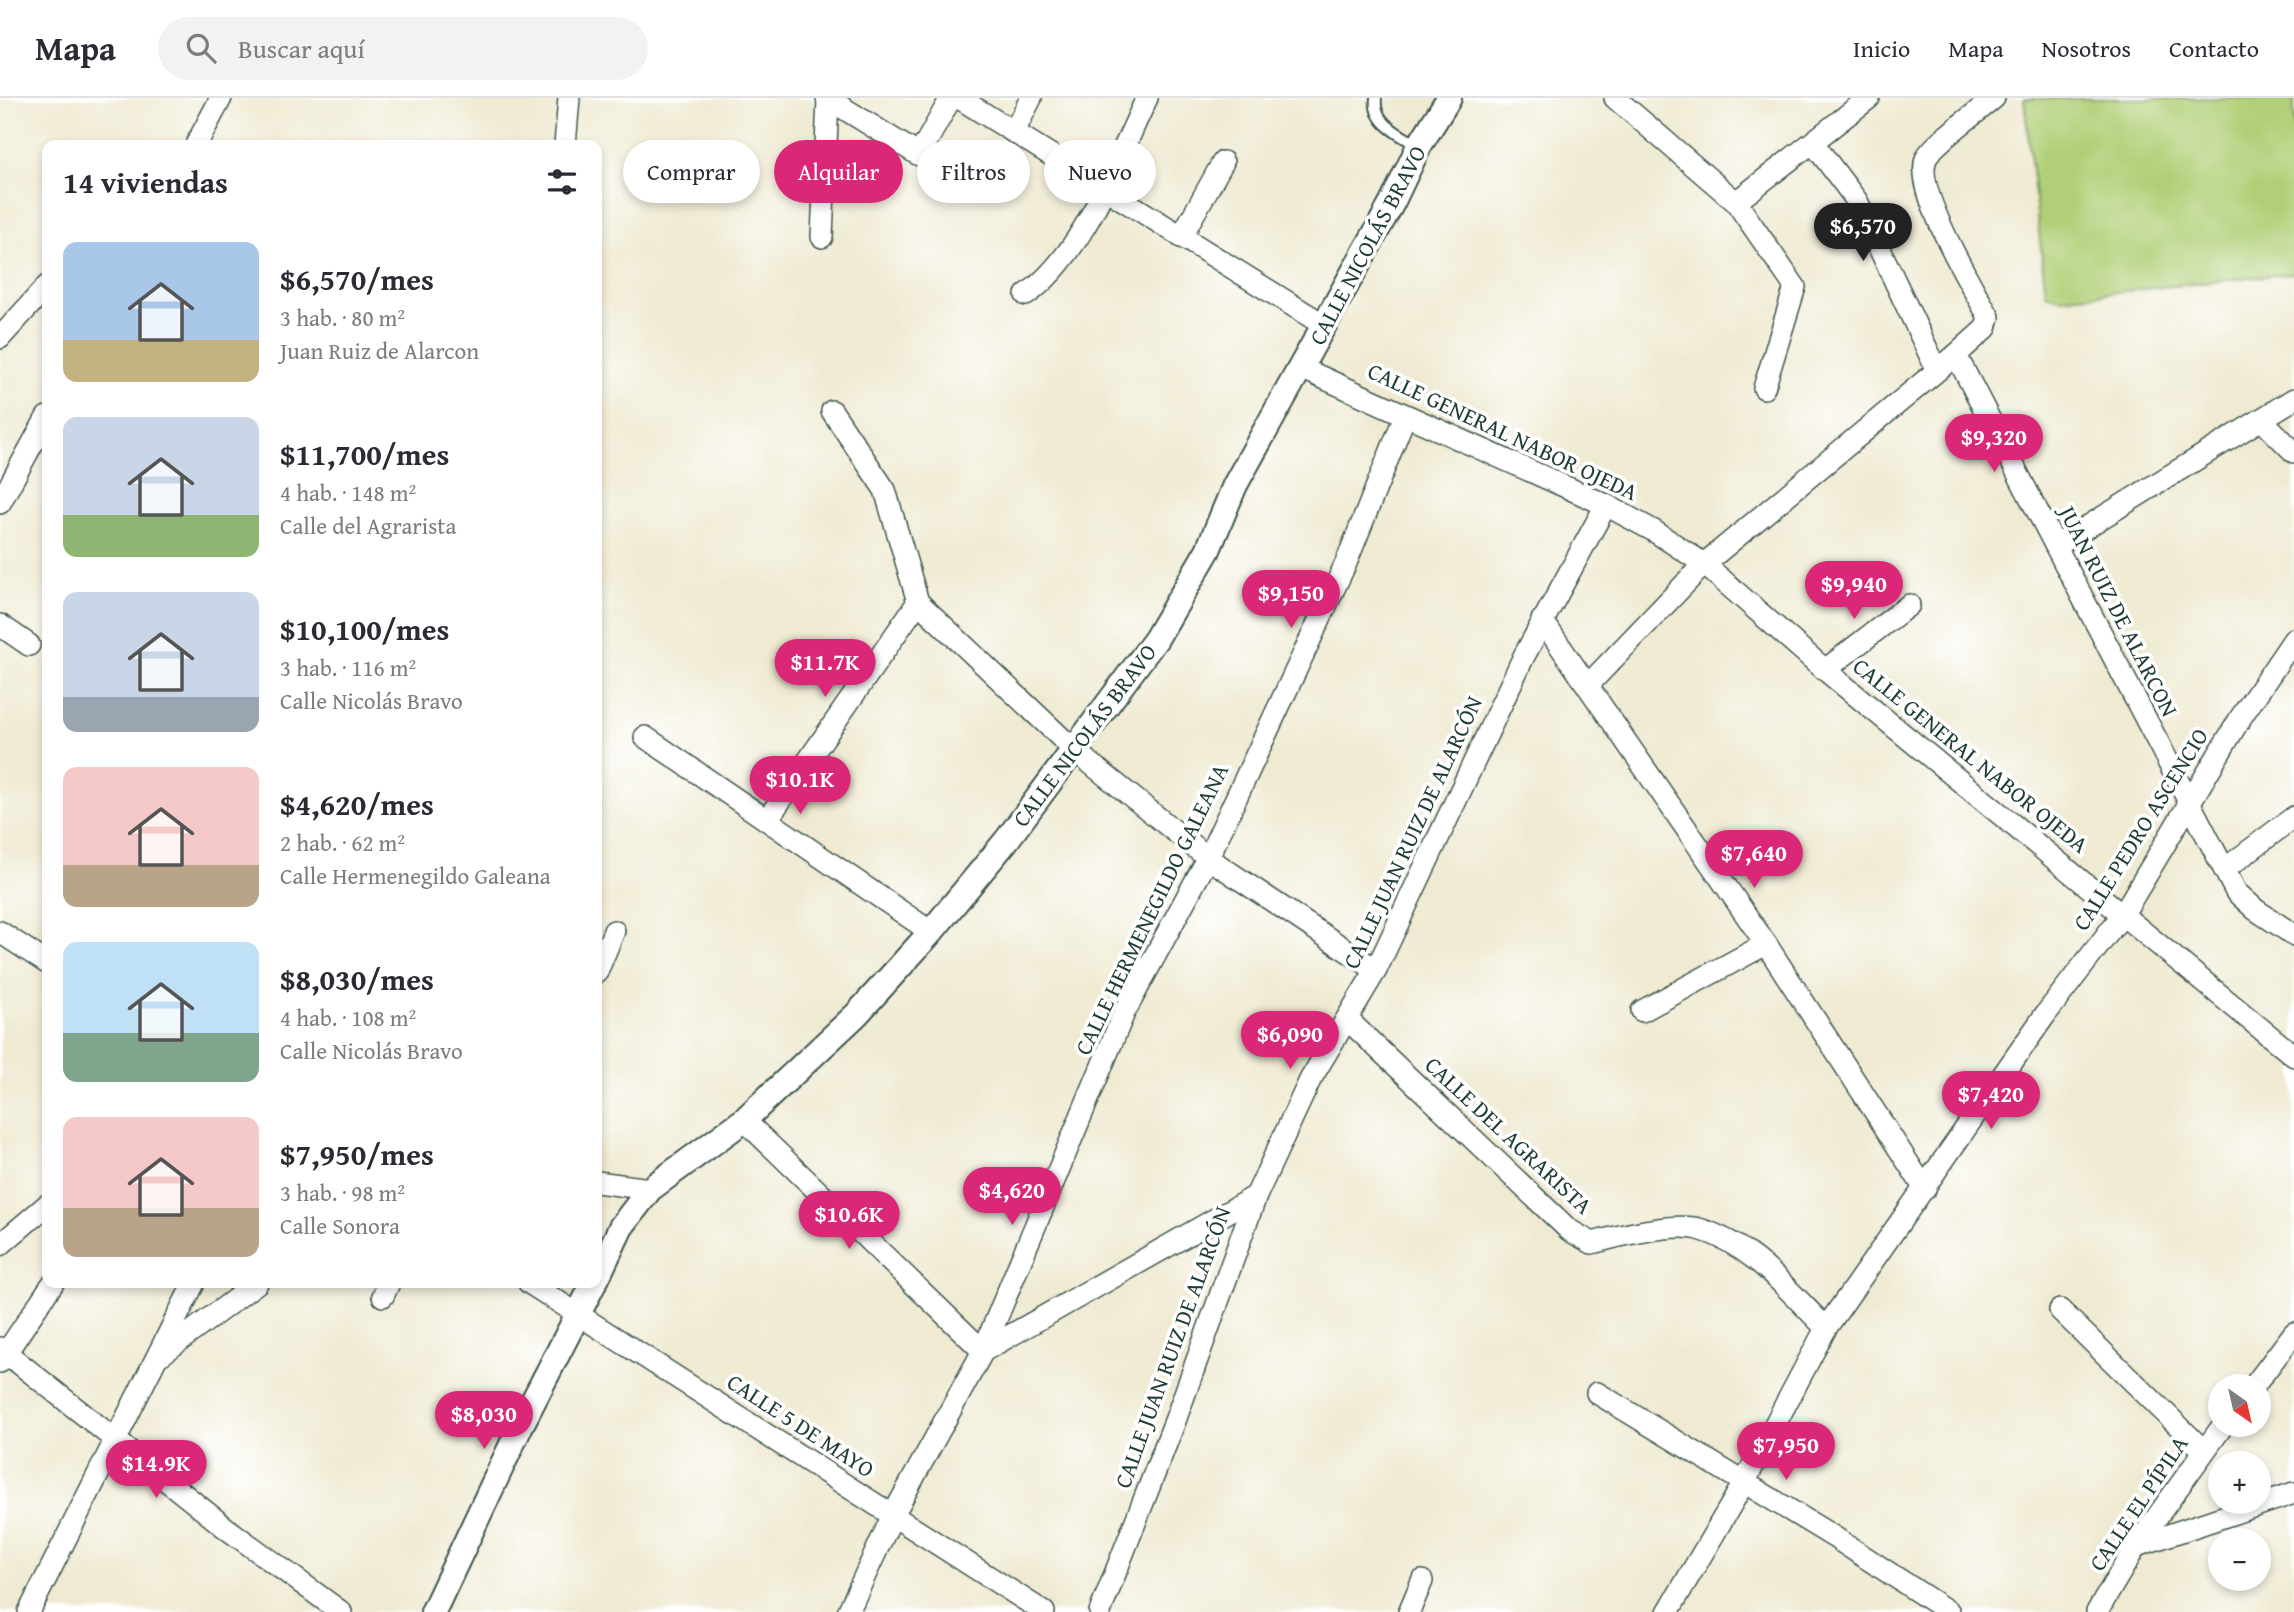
<!DOCTYPE html>
<html lang="es">
<meta charset="utf-8">
<style>
:root{--surface:#fff;--page:#f2f2f3;--text:#2b2b33;--muted:#7c7c81;--line:#e1e1e2;--accent:#db2777}
body{margin:0;font-family:"Gentium Book Plus",serif;background:var(--page);color:var(--text);height:100vh;display:flex;flex-direction:column;font-size:26px;white-space:nowrap}
*{box-sizing:border-box;margin:0}
p{font-size:23px;color:var(--muted)}
.icon{flex:none;width:38px;height:38px;fill:none;stroke:currentColor;stroke-width:2;stroke-linecap:round;stroke-linejoin:round}
.map{position:relative;flex:1;overflow:hidden}
.panel{position:absolute;left:42px;top:42px;width:560px;height:1148px;display:flex;flex-direction:column;background:var(--surface);border-radius:14px;box-shadow:0 4px 10px #0003}
.panel>*{flex:none}
.banner{position:absolute;left:623px;top:42px;width:665px;height:63px;display:flex;gap:14px}
.needle{width:46px;rotate:146deg}
.controls{position:absolute;left:2208px;top:1276px;display:grid;gap:14px}
.controls a{display:grid;place-items:center;width:63px;height:63px;border-radius:50%;background:var(--surface);box-shadow:0 4px 10px #0003;font-size:35px}
.price{position:absolute;translate:-50% -60px;padding:0 16px;border-radius:24px;background:var(--accent);color:#fff;font-size:23px;line-height:46px;filter:drop-shadow(0 2px 4px #0008)}
.price::after{content:'';position:absolute;left:50%;top:42px;width:21px;height:16px;margin-left:-10px;background:inherit;clip-path:polygon(0 0,100% 0,50% 100%)}
.price.on{background:#222;color:#fff}
ul{padding:0;list-style:none}
li{display:flex;align-items:center;gap:21px;height:175px;padding:0 21px}
li span{display:grid;place-items:center;flex:none;width:196px;height:140px;border-radius:14px;color:#555}
li>.icon{margin-inline-start:auto}
span .icon{width:84px;height:84px;fill:#fffc;stroke-width:1}
li b{font-size:30px}
h2{display:flex;justify-content:space-between;align-items:center;height:84px;padding:0 21px;font-size:30px}
.chip{padding:0 24px;border-radius:32px;background:var(--surface);box-shadow:0 4px 10px #0003;font-size:24px;line-height:63px}
.chip.on{background:var(--accent);color:#fff}
header{display:flex;align-items:center;gap:42px;box-sizing:border-box;height:98px;padding:0 35px;background:var(--surface);border-bottom:2px solid var(--line)}
header strong{font-size:33px}
nav{display:flex;gap:38px;margin-inline-start:auto;font-size:24px}
.search{width:490px;height:63px;background:var(--page);display:flex;align-items:center;gap:18px;box-sizing:border-box;padding:0 24px;border-radius:38px;color:var(--muted);font-size:26px}
.map>svg:first-child{display:block}
</style>
<header>
<strong>Mapa</strong>
<div class="search"><svg class="icon" aria-label="search" viewBox="0 0 24 24"><circle cx="10" cy="10" r="6"/><path d="M15 15l6 6"/></svg>Buscar aquí</div>
<nav><a>Inicio</a><a>Mapa</a><a>Nosotros</a><a>Contacto</a></nav>
</header>
<div class="map">
<svg width="2294" height="1514" viewBox="0 0 2294 1514">
<rect width="100%" height="100%" fill="#fff"/>
<filter id="ink" filterUnits="userSpaceOnUse"><feTurbulence type="fractalNoise" baseFrequency=".0143" numOctaves="2"/><feDisplacementMap in="SourceGraphic" scale="14" xChannelSelector="R" yChannelSelector="G"/><feConvolveMatrix kernelMatrix="1 2 1 2 8 2 1 2 1" color-interpolation-filters="sRGB"/></filter>
<filter id="wash" filterUnits="userSpaceOnUse"><feTurbulence type="fractalNoise" baseFrequency=".00686" numOctaves="4" result="noise"/><feDisplacementMap in="SourceGraphic" scale="28" xChannelSelector="R" yChannelSelector="G"/><feGaussianBlur stdDeviation="1.57" result="paint"/><feColorMatrix in="noise" values="0 0 0 0 0 0 0 0 0 0 0 0 0 0 0 0 0 1.4 0 .05"/><feComposite in="paint" operator="in"/></filter>
<g filter="url(#wash)">
<rect width="100%" height="100%" fill="#efead1"/>
<path fill="#b0cf76" stroke="#688655" stroke-width="2" d="M 2294,0 L 2294,175 L 2060,200 L 2046,196 L 2024,1 Z"/>
</g>
<g filter="url(#ink)">
<g fill="none" stroke-linecap="round" stroke-linejoin="round">
<g stroke="#3e574c" stroke-width="14">
<path id="service" d="M 1376,0 C 1372,25 1401,37 1419,48"/>
</g>
<g stroke="#3e574c" stroke-width="24">
<g id="minor">
<path d="M 827,0 L 919,57 L 951,0"/>
<path d="M 959,0 L 1324,227"/>
<path d="M 1615,0 L 1736,104 L 1795,189 L 1764,290"/>
<path d="M 1014,34 L 1031,0"/>
<path d="M 1814,46 L 1857,103 L 1936,270"/>
<path d="M 196,47 L 221,0"/>
<path d="M 565,47 L 569,0"/>
<path d="M 1736,104 L 1869,0"/>
<path d="M 822,139 L 828,1"/>
<path d="M 1181,139 L 1223,64"/>
<path d="M 1026,197 C 1084,156 1116,64 1147,0"/>
<path d="M 0,240 L 47,188"/>
<path d="M 1956,257 L 1986,230 L 1989,219 C 1973,190 1909,85 1928,57 C 1940,40 1977,15 1994,0"/>
<path d="M 1301,270 L 1606,407 L 1654,433 L 1704,466 L 1825,572 L 2294,958"/>
<path d="M 832,313 L 885,392 L 918,504 L 1074,652 L 1208,760 L 1376,872"/>
<path d="M 2263,323 L 2294,354"/>
<path d="M 0,405 L 47,319"/>
<path d="M 2056,448 L 2294,301"/>
<path d="M 1542,522 L 1766,846 L 1925,1091"/>
<path d="M 0,527 L 29,547"/>
<path d="M 1825,572 L 1909,507"/>
<path d="M 1589,586 L 1704,466 L 1956,257 L 2236,794 L 2256,812 L 2294,837"/>
<path d="M 645,639 L 931,834"/>
<path d="M 767,722 L 918,504"/>
<path d="M 2225,771 L 2294,719"/>
<path d="M 0,834 L 47,865"/>
<path d="M 597,874 L 614,833"/>
<path d="M 1642,913 L 1766,846"/>
<path d="M 1348,922 L 1569,1132 L 1592,1145 C 1618,1138 1673,1124 1699,1131 C 1752,1146 1788,1193 1826,1230"/>
<path d="M 744,1022 L 983,1253 L 1256,1098"/>
<path d="M 597,1084 L 650,1091"/>
<path d="M 0,1147 L 47,1107"/>
<path d="M 529,1185 L 1044,1514"/>
<path d="M 383,1198 L 389,1185"/>
<path d="M 2060,1212 L 2204,1353"/>
<path d="M 0,1250 L 226,1430 L 341,1514"/>
<path d="M 162,1256 L 257,1185"/>
<path d="M 0,1264 L 53,1185"/>
<path d="M 2254,1288 L 2294,1235"/>
<path d="M 1597,1295 L 1834,1439 L 1949,1514"/>
<path d="M 2136,1448 L 2294,1395"/>
<path d="M 29,1514 L 194,1185"/>
<path d="M 848,1514 L 893,1417 L 983,1253 L 1124,915 L 1208,760 L 1346,465 L 1405,318"/>
<path d="M 1100,1514 L 1175,1323 L 1256,1098 L 1310,982 L 1376,872 L 1524,558 L 1606,407"/>
<path d="M 1409,1514 L 1422,1483"/>
<path d="M 1668,1514 L 1745,1383 L 1826,1230 L 2045,917 L 2123,816 L 2241,619 L 2294,541"/>
<path d="M 2097,1514 L 2136,1448 L 2224,1326"/>
</g>
</g>
<g stroke="#3e574c" stroke-width="28">
<g id="tertiary">
<path d="M 597,1180 L 621,1129 L 650,1091 L 744,1022 L 857,916 L 931,834 L 1006,743 L 1156,541 L 1208,452 L 1235,387 L 1392,105 L 1419,48 L 1449,0"/>
<path d="M 433,1514 L 522,1325 L 594,1185"/>
</g>
</g>
<use href="#service" stroke="#fff" stroke-width="10"/>
<use href="#minor" stroke="#fff" stroke-width="21"/>
<use href="#tertiary" stroke="#fff" stroke-width="24"/>
</g>
</g>
<g text-anchor="middle" dominant-baseline="central" stroke-width="7" stroke-linejoin="round" paint-order="stroke">
<g font-size="23" fill="#1f3d34" stroke="#fff">
<text transform="translate(1367 147) rotate(-62)">CALLE NICOLÁS BRAVO</text>
<text transform="translate(1503 333) rotate(25)">CALLE GENERAL NABOR OJEDA</text>
<text transform="translate(2119 513) rotate(63)">JUAN RUIZ DE ALARCON</text>
<text transform="translate(1084 637) rotate(-53)">CALLE NICOLÁS BRAVO</text>
<text transform="translate(1971 657) rotate(39)">CALLE GENERAL NABOR OJEDA</text>
<text transform="translate(2140 731) rotate(-58)">CALLE PEDRO ASCENCIO</text>
<text transform="translate(1412 734) rotate(-65)">CALLE JUAN RUIZ DE ALARCÓN</text>
<text transform="translate(1151 811) rotate(-64)">CALLE HERMENEGILDO GALEANA</text>
<text transform="translate(1509 1037) rotate(43)">CALLE DEL AGRARISTA</text>
<text transform="translate(1172 1249) rotate(-70)">CALLE JUAN RUIZ DE ALARCÓN</text>
<text transform="translate(801 1327) rotate(33)">CALLE 5 DE MAYO</text>
<text transform="translate(2138 1405) rotate(-56)">CALLE EL PÍPILA</text>
</g>
</g>
</svg>
<div class="controls">
<a><svg class="needle" viewBox="-14 -14 28 28"><path d="M0-13l5 13h-10z" fill="#e53935"/><path d="M0 13l5-13h-10z" fill="#7c7c81"/></svg></a>
<a>+</a>
<a>−</a>
</div>
<b class="price on" style="left:1863px;top:165px">$6,570</b>
<b class="price" style="left:1994px;top:376px">$9,320</b>
<b class="price" style="left:1854px;top:523px">$9,940</b>
<b class="price" style="left:1291px;top:532px">$9,150</b>
<b class="price" style="left:825px;top:601px">$11.7K</b>
<b class="price" style="left:800px;top:718px">$10.1K</b>
<b class="price" style="left:1754px;top:792px">$7,640</b>
<b class="price" style="left:1290px;top:973px">$6,090</b>
<b class="price" style="left:1991px;top:1033px">$7,420</b>
<b class="price" style="left:1012px;top:1129px">$4,620</b>
<b class="price" style="left:849px;top:1153px">$10.6K</b>
<b class="price" style="left:484px;top:1353px">$8,030</b>
<b class="price" style="left:1786px;top:1384px">$7,950</b>
<b class="price" style="left:156px;top:1402px">$14.9K</b>
<div class="banner">
<a class="chip">Comprar</a>
<a class="chip on">Alquilar</a>
<a class="chip">Filtros</a>
<a class="chip">Nuevo</a>
</div>
<section class="panel">
<h2>14 viviendas<svg class="icon" aria-label="filters" viewBox="0 0 24 24"><path d="M4 7h16M4 17h16"/><circle cx="9" cy="7" r="2"/><circle cx="15" cy="17" r="2"/></svg></h2>
<ul>
<li><span style="background:linear-gradient(#a9c7e8 70%,#c2b280 0)"><svg class="icon" aria-label="home" viewBox="0 0 24 24"><path d="M3 11l9-7 9 7M6 9v11h12V9"/></svg></span><div><b>$6,570/mes</b><p>3 hab. · 80 m²</p><p>Juan Ruiz de Alarcon</p></div></li>
<li><span style="background:linear-gradient(#c9d6e8 70%,#8fb573 0)"><svg class="icon" aria-label="home" viewBox="0 0 24 24"><path d="M3 11l9-7 9 7M6 9v11h12V9"/></svg></span><div><b>$11,700/mes</b><p>4 hab. · 148 m²</p><p>Calle del Agrarista</p></div></li>
<li><span style="background:linear-gradient(#c9d6e8 75%,#9aa5b1 0)"><svg class="icon" aria-label="home" viewBox="0 0 24 24"><path d="M3 11l9-7 9 7M6 9v11h12V9"/></svg></span><div><b>$10,100/mes</b><p>3 hab. · 116 m²</p><p>Calle Nicolás Bravo</p></div></li>
<li><span style="background:linear-gradient(#f6c9c9 70%,#b9a48a 0)"><svg class="icon" aria-label="home" viewBox="0 0 24 24"><path d="M3 11l9-7 9 7M6 9v11h12V9"/></svg></span><div><b>$4,620/mes</b><p>2 hab. · 62 m²</p><p>Calle Hermenegildo Galeana</p></div></li>
<li><span style="background:linear-gradient(#bfe0f5 65%,#7fa58c 0)"><svg class="icon" aria-label="home" viewBox="0 0 24 24"><path d="M3 11l9-7 9 7M6 9v11h12V9"/></svg></span><div><b>$8,030/mes</b><p>4 hab. · 108 m²</p><p>Calle Nicolás Bravo</p></div></li>
<li><span style="background:linear-gradient(#f6c9c9 65%,#b9a48a 0)"><svg class="icon" aria-label="home" viewBox="0 0 24 24"><path d="M3 11l9-7 9 7M6 9v11h12V9"/></svg></span><div><b>$7,950/mes</b><p>3 hab. · 98 m²</p><p>Calle Sonora</p></div></li>
</ul>
</section>
</div>
